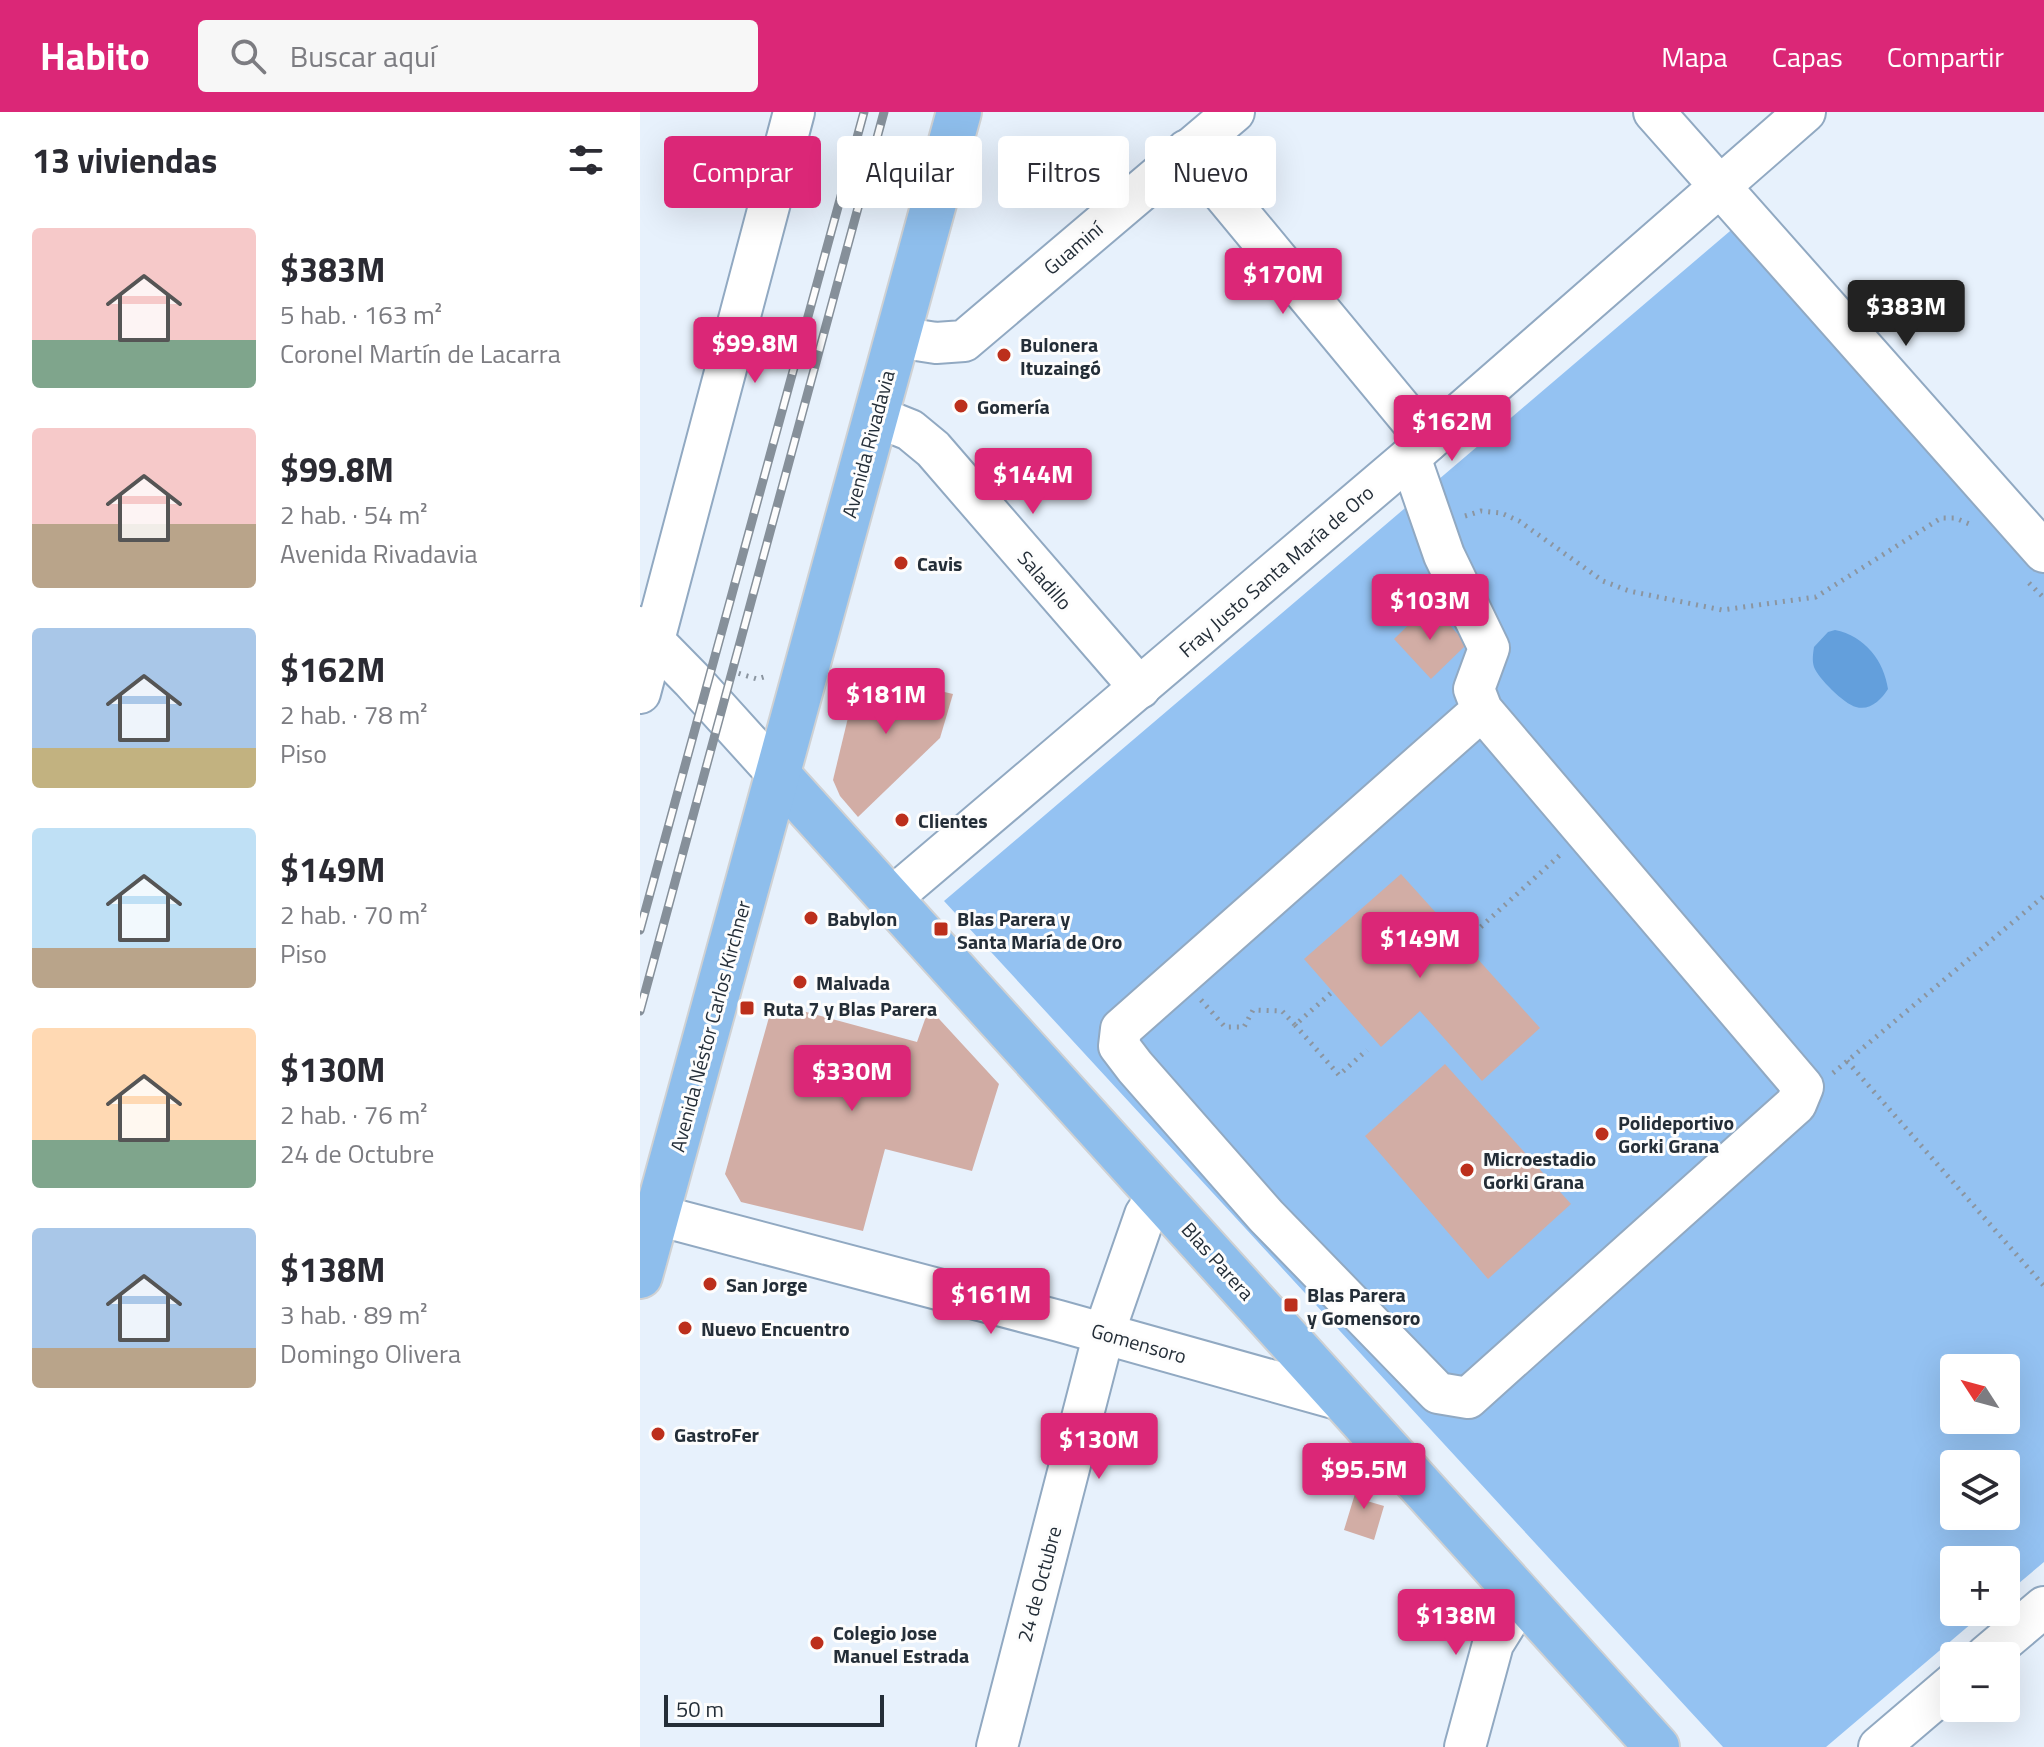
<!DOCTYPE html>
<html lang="es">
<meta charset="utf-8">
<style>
:root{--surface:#fff;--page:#f7f7f7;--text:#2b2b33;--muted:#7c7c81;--accent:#db2777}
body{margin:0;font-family:"Titillium Web",sans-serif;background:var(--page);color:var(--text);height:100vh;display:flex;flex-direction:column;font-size:30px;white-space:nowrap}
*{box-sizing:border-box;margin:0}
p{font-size:26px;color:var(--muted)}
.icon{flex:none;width:44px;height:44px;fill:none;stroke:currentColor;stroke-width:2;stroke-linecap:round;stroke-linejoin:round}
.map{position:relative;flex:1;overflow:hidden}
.sheet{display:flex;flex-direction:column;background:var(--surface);width:640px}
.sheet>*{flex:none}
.guide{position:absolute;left:24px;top:24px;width:760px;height:72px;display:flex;gap:16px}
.needle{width:52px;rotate:306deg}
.tools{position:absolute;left:1300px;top:1242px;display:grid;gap:16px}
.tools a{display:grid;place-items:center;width:80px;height:80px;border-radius:8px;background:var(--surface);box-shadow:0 8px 32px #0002;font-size:40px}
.scale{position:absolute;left:24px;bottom:20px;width:220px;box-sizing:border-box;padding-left:8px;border:4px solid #242e38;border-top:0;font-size:22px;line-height:28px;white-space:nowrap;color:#242e38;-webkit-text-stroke:6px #fdfdfd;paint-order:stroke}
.price{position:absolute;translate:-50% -68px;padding:0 18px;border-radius:8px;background:var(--accent);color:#fff;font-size:26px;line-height:52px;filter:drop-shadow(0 2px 4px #0008)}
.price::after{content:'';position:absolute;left:50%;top:48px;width:24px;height:18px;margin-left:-12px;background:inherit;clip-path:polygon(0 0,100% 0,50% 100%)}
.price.current{background:#222;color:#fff}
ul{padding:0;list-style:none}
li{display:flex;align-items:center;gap:24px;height:200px;padding:0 32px}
li span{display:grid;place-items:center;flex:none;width:224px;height:160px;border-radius:8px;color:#555}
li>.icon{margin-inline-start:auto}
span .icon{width:96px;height:96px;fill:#fffc;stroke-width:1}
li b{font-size:34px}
h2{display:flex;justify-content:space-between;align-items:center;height:96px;padding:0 32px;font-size:34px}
.pill{padding:0 28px;border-radius:8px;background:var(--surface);box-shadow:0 8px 32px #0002;font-size:28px;line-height:72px}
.pill.current{background:var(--accent);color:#fff}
header{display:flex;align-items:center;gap:48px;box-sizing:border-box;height:112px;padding:0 40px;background:var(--accent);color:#fff}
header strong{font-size:38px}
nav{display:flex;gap:44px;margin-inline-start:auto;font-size:28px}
.search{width:560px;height:72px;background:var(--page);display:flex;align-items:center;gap:20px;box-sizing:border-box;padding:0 28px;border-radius:8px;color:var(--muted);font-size:30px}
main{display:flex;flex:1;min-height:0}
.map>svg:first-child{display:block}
</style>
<header>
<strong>Habito</strong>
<div class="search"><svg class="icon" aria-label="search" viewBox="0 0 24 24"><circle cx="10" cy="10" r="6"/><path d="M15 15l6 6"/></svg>Buscar aquí</div>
<nav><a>Mapa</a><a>Capas</a><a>Compartir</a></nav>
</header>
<main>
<section class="sheet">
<h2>13 viviendas<svg class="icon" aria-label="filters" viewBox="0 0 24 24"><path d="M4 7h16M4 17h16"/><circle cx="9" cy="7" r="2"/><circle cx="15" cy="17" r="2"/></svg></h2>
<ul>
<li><span style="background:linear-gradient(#f6c9c9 70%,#7fa58c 0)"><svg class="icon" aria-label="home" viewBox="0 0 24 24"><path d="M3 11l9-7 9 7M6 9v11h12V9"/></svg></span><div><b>$383M</b><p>5 hab. · 163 m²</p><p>Coronel Martín de Lacarra</p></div></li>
<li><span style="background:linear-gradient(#f6c9c9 60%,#b9a48a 0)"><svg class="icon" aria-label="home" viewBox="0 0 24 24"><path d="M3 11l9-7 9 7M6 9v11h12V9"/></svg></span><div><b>$99.8M</b><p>2 hab. · 54 m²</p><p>Avenida Rivadavia</p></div></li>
<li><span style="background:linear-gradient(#a9c7e8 75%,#c2b280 0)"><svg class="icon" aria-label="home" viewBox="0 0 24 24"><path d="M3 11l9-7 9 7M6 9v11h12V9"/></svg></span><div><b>$162M</b><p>2 hab. · 78 m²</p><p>Piso</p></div></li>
<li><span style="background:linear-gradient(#bfe0f5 75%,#b9a48a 0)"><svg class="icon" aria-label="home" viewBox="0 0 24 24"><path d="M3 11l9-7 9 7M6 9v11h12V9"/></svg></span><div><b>$149M</b><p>2 hab. · 70 m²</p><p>Piso</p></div></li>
<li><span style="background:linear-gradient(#ffd9b3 70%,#7fa58c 0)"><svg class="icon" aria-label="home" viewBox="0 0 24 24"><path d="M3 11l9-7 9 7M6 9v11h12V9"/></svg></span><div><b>$130M</b><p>2 hab. · 76 m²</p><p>24 de Octubre</p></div></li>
<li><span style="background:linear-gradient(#a9c7e8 75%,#b9a48a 0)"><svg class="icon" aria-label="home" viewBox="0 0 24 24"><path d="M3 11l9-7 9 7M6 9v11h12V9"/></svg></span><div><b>$138M</b><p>3 hab. · 89 m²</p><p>Domingo Olivera</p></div></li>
</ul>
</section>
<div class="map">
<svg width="1404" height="1635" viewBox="0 0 1404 1635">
<rect width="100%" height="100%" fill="#e7f1fc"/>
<path fill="#94c2f2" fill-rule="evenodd" d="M 1103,108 L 1404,441 L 1404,1450 L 1366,1482 L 1366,1448 L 1314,1448 L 1314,1500 L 1345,1500 L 1186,1635 L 1083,1635 L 304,789 ZM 1314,1256 L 1366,1256 L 1366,1308 L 1314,1308 ZM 1314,1352 L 1366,1352 L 1366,1404 L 1314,1404 Z"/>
<path fill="#639fdc" d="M 1195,518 C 1225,524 1244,549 1248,577 C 1241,588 1230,599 1216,595 C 1204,592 1178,566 1174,555 C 1172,548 1173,542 1174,535 L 1188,520 Z"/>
<g fill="#d2ada5">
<path d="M 790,492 L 827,532 L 791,567 L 754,527 Z"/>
<path d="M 219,560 L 313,582 L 300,626 L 218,705 L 200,684 L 193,668 Z"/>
<path d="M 761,762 L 900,916 L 842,969 L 780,899 L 741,935 L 664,847 Z"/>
<path d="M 133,891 L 277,930 L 289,896 L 359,972 L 332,1059 L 245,1037 L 223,1119 L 101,1090 L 85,1062 Z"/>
<path d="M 805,952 L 931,1092 L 848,1167 L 725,1024 Z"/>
<path d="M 721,1362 L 734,1366 L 727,1389 L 744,1394 L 734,1428 L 704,1418 Z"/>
</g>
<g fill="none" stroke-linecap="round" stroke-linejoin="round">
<g stroke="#91a9c2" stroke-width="44">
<g id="minor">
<path d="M 1014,0 L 1404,440"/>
<path d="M 547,38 L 788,329"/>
<path d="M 257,225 L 296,231 L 324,229 L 594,0"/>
<path d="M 235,304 L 270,318 L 293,337 L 500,576"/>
<path d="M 770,345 L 804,443 L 849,536 L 834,577 L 842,598 L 1163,975 L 1156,992 L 828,1286 L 798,1281 L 626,1104 L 495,955 L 479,934 L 481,917 L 842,598"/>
<path d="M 0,515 L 52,568 L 139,664"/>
<path d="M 0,581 L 154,0"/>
<path d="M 249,788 L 770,345 L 1165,0"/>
<path d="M 17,1103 L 419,1209 L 701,1288"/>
<path d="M 1346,1544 L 1404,1495"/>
<path d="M 357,1635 L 464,1221 L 505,1103 L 518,1083"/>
<path d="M 825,1635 L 853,1532 L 881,1487"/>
<path d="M 1239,1635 L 1314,1571"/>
</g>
</g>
<g stroke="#cfd1d3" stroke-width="48">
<g id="major">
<path d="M 139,664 L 1017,1635"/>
<path d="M 0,1164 L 319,0"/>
</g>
</g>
<g stroke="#8b95a0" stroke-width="5" stroke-dasharray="2 6" stroke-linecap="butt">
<path d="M 825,404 L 841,399 L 861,401 L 879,409 L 963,469 L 989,479 L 1082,498 L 1176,485 L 1301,406 L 1315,406 L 1332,413"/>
<path d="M 1389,471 L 1404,486"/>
<path d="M 91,559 L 117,567 L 127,564"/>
<path d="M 823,831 L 920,743"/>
<path d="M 561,888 L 585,915 L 604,915 L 613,898 L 642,899 L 655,913 L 692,880"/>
<path d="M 655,913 L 699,963 L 727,938"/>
<path d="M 1207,949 L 1404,1174"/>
<path d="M 1193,961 L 1404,784"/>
</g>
<use href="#minor" stroke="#fff" stroke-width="40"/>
<use href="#major" stroke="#8ebeec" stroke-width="44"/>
<g stroke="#86909a" stroke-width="9">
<g id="rail">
<path d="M 0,818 L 224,0"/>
<path d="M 0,899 L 244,0"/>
</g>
</g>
<use href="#rail" stroke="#fdfdfd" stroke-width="6" stroke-dasharray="18" stroke-linecap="butt"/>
</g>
<g fill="#bc2f1c" stroke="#fdfdfd" stroke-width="3">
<circle cx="364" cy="243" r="8"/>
<circle cx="321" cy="294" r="8"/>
<circle cx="261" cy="451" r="8"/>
<circle cx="262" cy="708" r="8"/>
<circle cx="171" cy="806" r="8"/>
<rect x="293" y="809" width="16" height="16" rx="4"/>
<circle cx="160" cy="870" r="8"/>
<rect x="99" y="888" width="16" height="16" rx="4"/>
<circle cx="962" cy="1022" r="8"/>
<circle cx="827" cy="1058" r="8"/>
<circle cx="70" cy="1172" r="8"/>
<rect x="643" y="1185" width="16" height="16" rx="4"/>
<circle cx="45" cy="1216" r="8"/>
<circle cx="18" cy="1322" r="8"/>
<circle cx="177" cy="1531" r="8"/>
</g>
<g text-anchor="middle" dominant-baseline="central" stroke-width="6" stroke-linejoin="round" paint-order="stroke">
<g font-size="20" fill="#242e38" stroke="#fdfdfd">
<text transform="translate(433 136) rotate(-40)">Guaminí</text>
<text transform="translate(228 332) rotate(-75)">Avenida Rivadavia</text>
<text transform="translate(636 459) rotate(-41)">Fray Justo Santa María de Oro</text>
<text transform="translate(405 468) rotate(49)">Saladillo</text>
<text transform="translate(70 914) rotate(-75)">Avenida Néstor Carlos Kirchner</text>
<text transform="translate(578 1149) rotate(48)">Blas Parera</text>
<text transform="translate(499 1231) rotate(16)">Gomensoro</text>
<text transform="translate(399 1472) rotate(-75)">24 de Octubre</text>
</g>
<g font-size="20" font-weight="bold" fill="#242e38" stroke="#fdfdfd" text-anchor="start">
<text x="380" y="232">Bulonera<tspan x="380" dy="23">Ituzaingó</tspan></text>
<text x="337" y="294">Gomería</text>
<text x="277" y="451">Cavis</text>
<text x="278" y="708">Clientes</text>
<text x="187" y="806">Babylon</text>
<text x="317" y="806">Blas Parera y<tspan x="317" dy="23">Santa María de Oro</tspan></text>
<text x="176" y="870">Malvada</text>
<text x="123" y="896">Ruta 7 y Blas Parera</text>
<text x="978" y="1010">Polideportivo<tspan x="978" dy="23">Gorki Grana</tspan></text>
<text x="843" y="1046">Microestadio<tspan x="843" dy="23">Gorki Grana</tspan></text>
<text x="86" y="1172">San Jorge</text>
<text x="667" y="1182">Blas Parera<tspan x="667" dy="23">y Gomensoro</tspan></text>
<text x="61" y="1216">Nuevo Encuentro</text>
<text x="34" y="1322">GastroFer</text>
<text x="193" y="1520">Colegio Jose<tspan x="193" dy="23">Manuel Estrada</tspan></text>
</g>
</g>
</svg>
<div class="tools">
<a><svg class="needle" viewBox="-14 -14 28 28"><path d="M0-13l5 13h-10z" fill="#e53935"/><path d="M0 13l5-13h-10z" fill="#7c7c81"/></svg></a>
<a><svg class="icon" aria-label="layers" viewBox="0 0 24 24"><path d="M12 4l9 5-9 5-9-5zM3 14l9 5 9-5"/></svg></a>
<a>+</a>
<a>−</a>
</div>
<div class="scale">50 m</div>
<b class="price" style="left:643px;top:204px">$170M</b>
<b class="price current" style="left:1266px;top:236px">$383M</b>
<b class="price" style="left:115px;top:273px">$99.8M</b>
<b class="price" style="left:812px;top:351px">$162M</b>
<b class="price" style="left:393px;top:404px">$144M</b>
<b class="price" style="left:790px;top:530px">$103M</b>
<b class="price" style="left:246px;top:624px">$181M</b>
<b class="price" style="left:780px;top:868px">$149M</b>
<b class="price" style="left:212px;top:1001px">$330M</b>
<b class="price" style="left:351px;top:1224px">$161M</b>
<b class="price" style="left:459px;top:1369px">$130M</b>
<b class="price" style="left:724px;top:1399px">$95.5M</b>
<b class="price" style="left:816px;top:1545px">$138M</b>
<div class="guide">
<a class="pill current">Comprar</a>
<a class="pill">Alquilar</a>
<a class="pill">Filtros</a>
<a class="pill">Nuevo</a>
</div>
</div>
</main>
